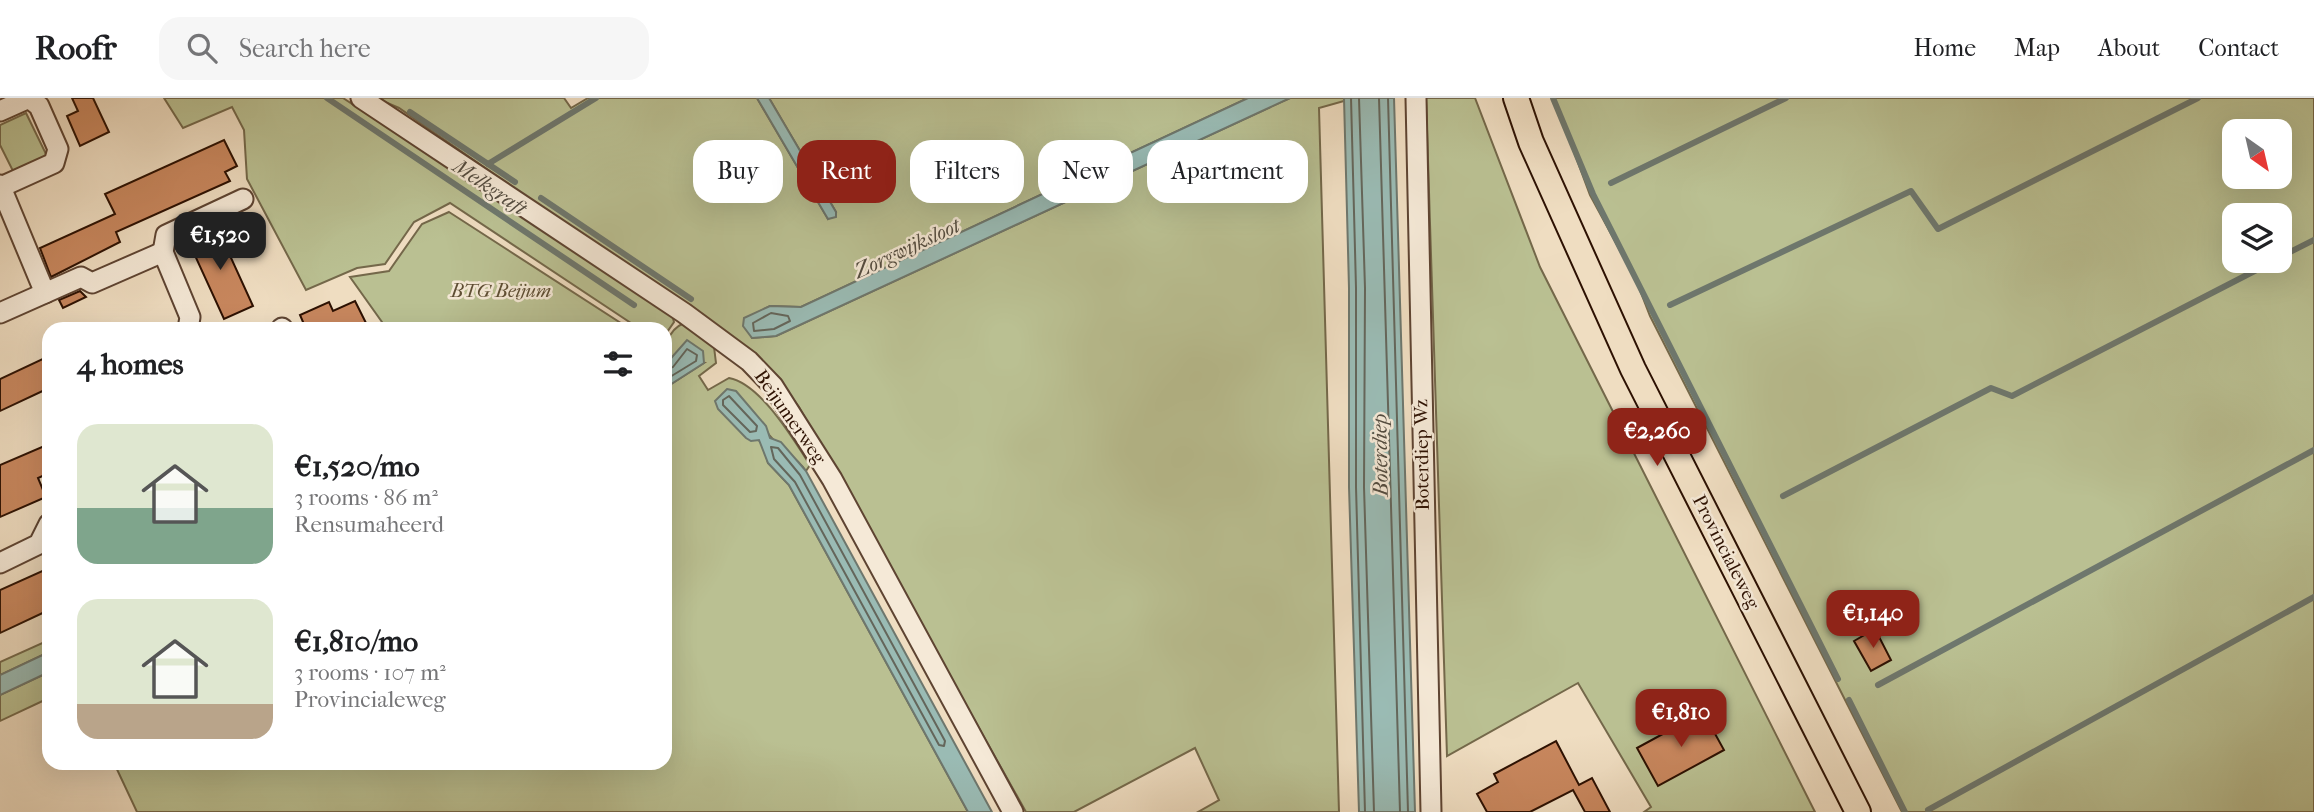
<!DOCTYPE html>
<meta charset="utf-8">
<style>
:root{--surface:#fff;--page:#f6f6f6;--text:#202124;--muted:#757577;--line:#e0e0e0;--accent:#8f2418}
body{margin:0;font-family:"IM FELL French Canon",serif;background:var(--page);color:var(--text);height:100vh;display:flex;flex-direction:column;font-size:26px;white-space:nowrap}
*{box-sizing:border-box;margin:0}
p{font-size:23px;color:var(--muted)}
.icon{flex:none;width:38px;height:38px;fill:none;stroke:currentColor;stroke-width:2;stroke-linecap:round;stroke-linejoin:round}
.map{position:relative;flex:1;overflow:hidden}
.details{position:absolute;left:42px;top:224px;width:630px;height:448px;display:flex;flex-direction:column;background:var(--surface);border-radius:21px;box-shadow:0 7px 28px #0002}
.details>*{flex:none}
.banner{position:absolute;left:693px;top:42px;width:665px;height:63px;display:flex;gap:14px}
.needle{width:46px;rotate:146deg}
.buttons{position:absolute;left:2222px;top:21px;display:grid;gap:14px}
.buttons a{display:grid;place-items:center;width:70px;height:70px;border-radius:14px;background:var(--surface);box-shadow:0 7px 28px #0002;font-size:35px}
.price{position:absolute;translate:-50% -60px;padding:0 16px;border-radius:14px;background:var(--accent);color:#fff;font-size:23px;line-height:46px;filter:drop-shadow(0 2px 4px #0008)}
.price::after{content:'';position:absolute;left:50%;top:42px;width:21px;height:16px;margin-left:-10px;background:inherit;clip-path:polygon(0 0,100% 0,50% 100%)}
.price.on{background:#222;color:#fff}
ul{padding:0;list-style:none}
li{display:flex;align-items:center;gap:21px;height:175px;padding:0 35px}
li span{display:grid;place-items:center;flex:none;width:196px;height:140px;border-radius:21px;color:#555}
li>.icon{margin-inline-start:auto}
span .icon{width:84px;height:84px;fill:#fffc;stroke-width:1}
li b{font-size:30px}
h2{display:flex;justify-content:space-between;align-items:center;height:84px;padding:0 35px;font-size:30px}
.pill{padding:0 24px;border-radius:21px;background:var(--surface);box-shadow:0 7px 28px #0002;font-size:24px;line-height:63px}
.pill.on{background:var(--accent);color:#fff}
header{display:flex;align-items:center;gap:42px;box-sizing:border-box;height:98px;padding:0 35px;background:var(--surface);border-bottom:2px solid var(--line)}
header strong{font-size:33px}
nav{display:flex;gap:38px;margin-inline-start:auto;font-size:24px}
.search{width:490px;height:63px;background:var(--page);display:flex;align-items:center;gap:18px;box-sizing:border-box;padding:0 24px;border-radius:21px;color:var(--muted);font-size:26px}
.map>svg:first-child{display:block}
</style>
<header>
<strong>Roofr</strong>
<div class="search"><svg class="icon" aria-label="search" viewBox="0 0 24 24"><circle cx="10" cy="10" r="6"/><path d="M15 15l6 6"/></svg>Search here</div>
<nav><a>Home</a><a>Map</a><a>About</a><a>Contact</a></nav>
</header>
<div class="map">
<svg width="2314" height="714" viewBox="0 0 2314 714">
<rect width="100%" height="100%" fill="#efddc1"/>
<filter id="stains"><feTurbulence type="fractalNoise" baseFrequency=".00286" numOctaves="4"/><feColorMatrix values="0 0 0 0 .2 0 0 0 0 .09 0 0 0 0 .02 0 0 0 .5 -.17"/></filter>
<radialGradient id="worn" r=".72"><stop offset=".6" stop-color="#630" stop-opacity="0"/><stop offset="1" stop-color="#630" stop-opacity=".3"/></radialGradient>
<g fill="#bac092" stroke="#74684a" stroke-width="2" fill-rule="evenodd">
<path d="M 164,0 L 343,0 L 672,217 L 674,224 L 665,237 L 665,231 L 640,231 L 450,105 L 414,124 L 385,166 L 357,170 L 306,192 L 247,81 L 244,32 L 232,9 L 183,30 Z"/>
<path d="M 376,0 L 564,0 L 571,10 L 588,0 L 757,0 L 828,121 L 836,114 L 769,0 L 1248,0 L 801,209 L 770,208 L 745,221 L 752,240 L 776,238 L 1290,0 L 1344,0 L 1344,3 L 1319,10 L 1339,714 L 1198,714 L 1219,702 L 1195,650 L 1074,714 L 1026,714 L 799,309 L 766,266 L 399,10 Z"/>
<path d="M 1426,0 L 1475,0 L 1540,169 L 1815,714 L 1644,714 L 1651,709 L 1578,585 L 1447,658 Z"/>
<path d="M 1554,0 L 2314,0 L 2314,714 L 1902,714 L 1650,218 L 1636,182 L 1590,97 ZM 2235,33 L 2280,33 L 2280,79 L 2235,79 ZM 2235,117 L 2280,117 L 2280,163 L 2235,163 Z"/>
<path d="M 26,15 L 47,58 L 14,75 L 0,47 L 0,27 Z"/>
<path d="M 449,114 L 630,231 L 387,231 L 350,179 L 389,173 L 422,126 Z"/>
<path d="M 684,225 L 714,249 L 716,265 L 699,278 L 708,292 L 729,280 C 761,286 793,341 810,367 L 806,373 C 795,356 773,347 766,332 L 757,340 L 763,347 L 768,365 L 789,387 L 968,714 L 137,714 L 114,665 L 665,665 L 665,290 L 704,265 L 668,264 L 665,267 C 665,250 666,233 684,225 Z"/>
<path d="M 49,542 L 49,554 L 0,577 L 0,564 Z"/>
<path d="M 49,574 L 49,600 L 0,623 L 0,597 Z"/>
</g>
<g fill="#9abbb4" stroke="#6e776d" stroke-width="2">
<path d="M 757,0 L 769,0 L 836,114 L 836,119 L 828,121 L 825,116 Z"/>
<path d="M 1248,0 L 1290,0 L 776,238 L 752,240 L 743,228 L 744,220 L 770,208 L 801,209 Z"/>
<path d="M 1344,0 L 1394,0 L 1415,714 L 1359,714 L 1349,389 L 1349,190 Z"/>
<path d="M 687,242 L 703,253 L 704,265 L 665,290 L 665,267 Z"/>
<path d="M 727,291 L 736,293 L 766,328 L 770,340 L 781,344 L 806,373 L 992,714 L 968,714 L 789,387 L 768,365 L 759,342 L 751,343 L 746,340 L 718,311 L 715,303 Z"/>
<path d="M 49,554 L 49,574 L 0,597 L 0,577 Z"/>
</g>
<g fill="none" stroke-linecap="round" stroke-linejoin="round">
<g stroke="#64665b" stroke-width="2">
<path d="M 1351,0 L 1356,190 L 1356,389 L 1365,714"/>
<path d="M 1359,0 L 1365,190 L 1364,389 L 1374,714"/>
<path d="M 1379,0 L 1400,714"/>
<path d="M 1388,0 L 1408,714"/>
<path d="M 771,215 L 788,218 L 790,223 L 774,231 L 754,233 L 753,225 Z"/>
<path d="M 665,271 L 673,269 L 687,251 L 697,257 L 696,263 L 665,282"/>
<path d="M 729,298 L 757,328 L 756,333 L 750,334 L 723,307 L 723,302 Z"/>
<path d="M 771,349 L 778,350 L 800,377 L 945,643 L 944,648 L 939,647 L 795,384 L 774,361 Z"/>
</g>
<g stroke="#6e776d" stroke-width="6">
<path d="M 327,0 L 634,207"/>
<path d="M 1553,0 L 1593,96 L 1838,581"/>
<path d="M 410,14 L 515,84"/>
<path d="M 488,66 L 596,0"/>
<path d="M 1611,85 L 1786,0"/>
<path d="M 541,100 L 691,201"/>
<path d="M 2280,159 L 2314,142"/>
<path d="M 1670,207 L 1911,93 L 1938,131 L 2198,0"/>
<path d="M 1783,398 L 1991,290 L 2012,298 L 2274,163"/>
<path d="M 1878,587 L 2314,352"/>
<path d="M 1849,602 L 1905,714"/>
<path d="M 1928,712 L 2314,499"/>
</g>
</g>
<g fill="#c8875e" stroke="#2d1102" stroke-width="2">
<path d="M 72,0 L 93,0 L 109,34 L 80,48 L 67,18 L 78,13 Z"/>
<path d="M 224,42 L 237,68 L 225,74 L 230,83 L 116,134 L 120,144 L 51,179 L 40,150 L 115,116 L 105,96 Z"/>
<path d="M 216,127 L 253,208 L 224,221 L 187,140 Z"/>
<path d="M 80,193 L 86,199 L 63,210 L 59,202 Z"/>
<path d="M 355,203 L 369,231 L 306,231 L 300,217 L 329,204 L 333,213 Z"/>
<path d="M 49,258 L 49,290 L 0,313 L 0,281 Z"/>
<path d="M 49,346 L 49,375 L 38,380 L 46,399 L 0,419 L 0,367 Z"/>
<path d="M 49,470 L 49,512 L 0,535 L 0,492 Z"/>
<path d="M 1875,531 L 1891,562 L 1871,573 L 1854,543 Z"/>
<path d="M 1703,614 L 1724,652 L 1658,688 L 1637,650 Z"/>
<path d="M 1556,643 L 1579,687 L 1592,680 L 1610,714 L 1585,714 L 1573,692 L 1530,714 L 1487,714 L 1477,696 L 1498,684 L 1494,676 Z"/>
</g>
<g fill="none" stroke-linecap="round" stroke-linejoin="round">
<g stroke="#5e4432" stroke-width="23">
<g id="minor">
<path d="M 361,0 L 684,215 L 749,263 L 773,288 L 832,381 L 1013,714"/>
<path d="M 1416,0 L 1431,714"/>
<path d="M 0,13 L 29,0 L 39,8 L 58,51 L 54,65 L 1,89"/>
<path d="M 0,87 L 45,195"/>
<path d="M 163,154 L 166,137 L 243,101"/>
<path d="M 0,215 L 81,179 L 92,185 L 163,154 L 190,219 L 188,231"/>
<path d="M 282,230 L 282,231"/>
<path d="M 0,465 L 39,446 L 49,426"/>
</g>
</g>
<g stroke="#2d1102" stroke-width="28">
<path id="major" d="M 1516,0 L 1531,44 L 1633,271 L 1858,714"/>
</g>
<use href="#minor" stroke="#f5e9d7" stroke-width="19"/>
<use href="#major" stroke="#efddc1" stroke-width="24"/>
</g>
<g text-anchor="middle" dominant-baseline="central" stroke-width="5" stroke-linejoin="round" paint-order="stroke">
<g font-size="19" font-style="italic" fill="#5e4e34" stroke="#f5e9d7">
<text x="501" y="193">BTG Beijum</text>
</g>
<g font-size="19" fill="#2d1102" stroke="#f5e9d7">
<text transform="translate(790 319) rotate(55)">Beijumerweg</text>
<text transform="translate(1422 357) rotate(-91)">Boterdiep Wz</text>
<text transform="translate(1726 454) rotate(63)">Provincialeweg</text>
</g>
<g font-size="21" font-style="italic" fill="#534c40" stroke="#f5e9d7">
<text transform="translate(490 89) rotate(34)">Melkgraft</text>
<text transform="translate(907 150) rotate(-25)">Zorgwijksloot</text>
<text transform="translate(1380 357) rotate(-91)">Boterdiep</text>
</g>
</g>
<rect width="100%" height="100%" filter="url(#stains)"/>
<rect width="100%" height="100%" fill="url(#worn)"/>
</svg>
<div class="buttons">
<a><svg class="needle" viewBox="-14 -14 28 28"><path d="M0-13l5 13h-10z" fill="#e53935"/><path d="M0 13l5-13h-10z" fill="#757577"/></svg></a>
<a><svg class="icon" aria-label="layers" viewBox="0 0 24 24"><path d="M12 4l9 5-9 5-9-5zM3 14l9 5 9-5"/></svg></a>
</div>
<b class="price on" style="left:220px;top:174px">€1,520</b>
<b class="price" style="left:1657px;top:370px">€2,260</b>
<b class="price" style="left:1873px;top:552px">€1,140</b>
<b class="price" style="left:1681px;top:651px">€1,810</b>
<div class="banner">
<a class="pill">Buy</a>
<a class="pill on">Rent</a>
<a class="pill">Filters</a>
<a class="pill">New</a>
<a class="pill">Apartment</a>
</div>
<section class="details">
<h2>4 homes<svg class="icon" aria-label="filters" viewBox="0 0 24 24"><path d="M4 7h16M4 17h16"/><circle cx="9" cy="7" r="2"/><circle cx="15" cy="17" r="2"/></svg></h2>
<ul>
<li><span style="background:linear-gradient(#dfe7d0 60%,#7fa58c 0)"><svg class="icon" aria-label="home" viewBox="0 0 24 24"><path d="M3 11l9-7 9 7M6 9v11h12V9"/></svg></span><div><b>€1,520/mo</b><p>3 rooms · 86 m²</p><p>Rensumaheerd</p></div></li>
<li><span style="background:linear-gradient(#dfe7d0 75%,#b9a48a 0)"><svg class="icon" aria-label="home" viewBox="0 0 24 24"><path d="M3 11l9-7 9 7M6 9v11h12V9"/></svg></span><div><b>€1,810/mo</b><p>3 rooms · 107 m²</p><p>Provincialeweg</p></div></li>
</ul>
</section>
</div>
